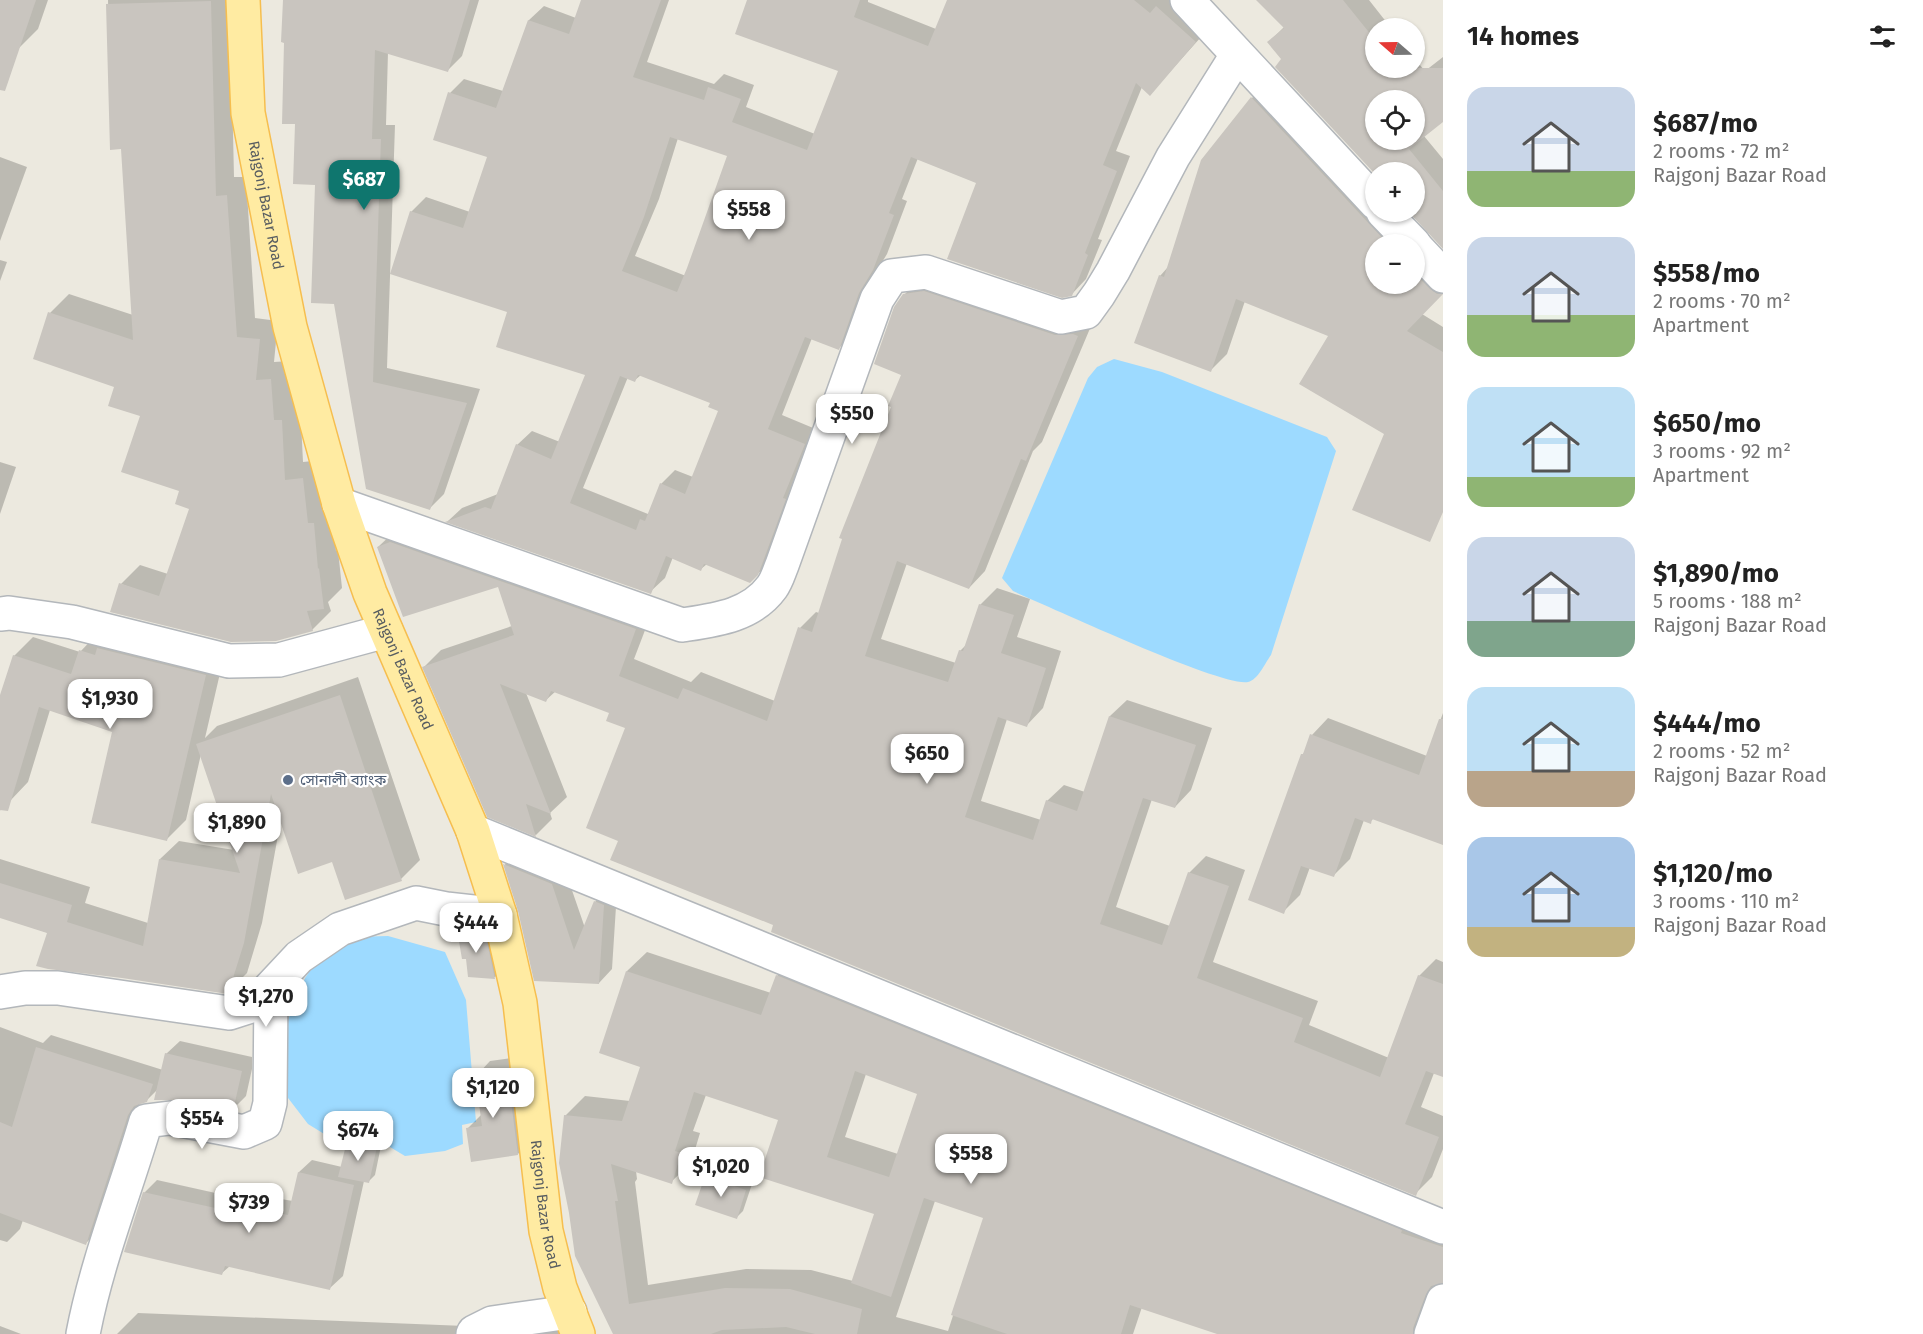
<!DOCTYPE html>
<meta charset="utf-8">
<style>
:root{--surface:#fff;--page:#f2f2f2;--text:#222;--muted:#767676;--accent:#0f766e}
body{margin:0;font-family:"Fira Sans","Noto Sans Bengali",sans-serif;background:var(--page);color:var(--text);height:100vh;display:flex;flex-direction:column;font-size:22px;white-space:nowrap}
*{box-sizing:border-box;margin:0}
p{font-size:20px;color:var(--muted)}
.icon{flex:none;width:33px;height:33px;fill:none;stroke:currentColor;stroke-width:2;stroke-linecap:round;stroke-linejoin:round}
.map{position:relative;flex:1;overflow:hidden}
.drawer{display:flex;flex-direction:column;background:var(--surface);width:480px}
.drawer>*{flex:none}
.needle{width:39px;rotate:290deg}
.controls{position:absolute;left:1365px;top:18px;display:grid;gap:12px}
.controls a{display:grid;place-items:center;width:60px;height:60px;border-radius:50%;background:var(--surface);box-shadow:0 2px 4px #0004;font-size:30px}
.price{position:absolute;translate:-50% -51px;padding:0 14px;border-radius:12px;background:#fff;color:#222;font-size:20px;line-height:39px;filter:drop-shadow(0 2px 3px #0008)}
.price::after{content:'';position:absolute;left:50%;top:36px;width:18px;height:14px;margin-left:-9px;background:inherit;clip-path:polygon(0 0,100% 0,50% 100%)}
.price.active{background:var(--accent);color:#fff}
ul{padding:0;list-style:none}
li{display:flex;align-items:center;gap:18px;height:150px;padding:0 24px}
li span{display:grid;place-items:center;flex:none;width:168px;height:120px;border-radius:18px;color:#555}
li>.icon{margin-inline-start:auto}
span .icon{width:72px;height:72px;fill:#fffc;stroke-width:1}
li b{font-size:26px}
h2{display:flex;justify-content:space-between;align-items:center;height:72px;padding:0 24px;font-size:26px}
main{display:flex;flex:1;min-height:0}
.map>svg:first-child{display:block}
</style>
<main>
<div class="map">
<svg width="1443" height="1334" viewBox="0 0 1443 1334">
<rect width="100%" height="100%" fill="#ece9df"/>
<g fill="#9ddaff">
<path d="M 1114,359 L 1162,372 L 1327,437 L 1336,451 L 1271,655 C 1265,663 1258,680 1248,682 C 1225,688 1059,611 1026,597 L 1013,591 L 1002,578 L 1088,378 L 1097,367 Z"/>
<path d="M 388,936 L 445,952 L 466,1000 L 476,1122 L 462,1125 L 463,1144 L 445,1151 L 405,1156 L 390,1147 L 359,1137 L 334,1140 L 308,1124 L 285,1094 L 287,1022 L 305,978 L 326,947 L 351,937 Z"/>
</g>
<g fill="#0003" fill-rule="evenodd">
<path d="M 0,0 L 48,0 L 38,29 L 19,48 L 0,42 Z"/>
<path d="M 108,0 L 230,0 L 234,177 L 246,177 L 255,318 L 278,321 L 274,362 L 290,361 L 292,401 L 300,401 L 303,462 L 322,460 L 332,505 L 336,551 L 338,550 L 342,588 L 328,602 L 331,611 L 312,630 L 276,640 L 121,584 L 140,565 L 168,574 L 191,508 L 142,415 L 116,386 L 35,358 L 50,313 L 69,294 L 133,315 L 122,148 L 111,148 Z"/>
<path d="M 284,0 L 479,0 L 462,56 L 448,70 L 388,52 L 386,125 L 395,125 L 387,368 L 480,389 L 444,494 L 429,509 L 368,488 L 316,183 L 297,123 L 285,41 Z"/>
<path d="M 583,0 L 669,0 L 647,62 L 714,84 L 724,74 L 754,85 L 746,107 L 815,134 L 840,70 L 748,0 L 868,0 L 868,2 L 936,29 L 948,0 L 1189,0 L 1210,27 L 1150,94 L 1142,87 L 1116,151 L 1130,156 L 1098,239 L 1102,240 L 1086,279 L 1072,294 L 978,182 L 918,158 L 902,199 L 907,201 L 887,254 L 873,277 L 853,334 L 838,349 L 812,338 L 782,415 L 818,430 L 765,567 L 750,581 L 707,564 L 701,569 L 673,557 L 665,578 L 650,592 L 448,521 L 462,508 L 498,494 L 517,445 L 532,431 L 560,442 L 587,374 L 509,311 L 411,212 L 426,197 L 470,212 L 489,156 L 450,93 L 464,79 L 503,91 L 529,20 L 544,6 L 576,18 ZM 678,138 L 729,155 L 686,276 L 635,256 L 659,199 ZM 641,375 L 712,402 L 720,410 L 693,477 L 675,470 L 661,484 L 650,511 L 648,514 L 583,488 L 628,377 L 635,380 Z"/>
<path d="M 1258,0 L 1369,0 L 1391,28 L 1376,28 L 1376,68 L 1414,68 L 1414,58 L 1425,71 L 1443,57 L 1443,121 L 1424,136 L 1443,159 L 1443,247 L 1409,212 L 1414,212 L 1414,172 L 1376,173 L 1269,42 L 1285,26 ZM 1376,100 L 1414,100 L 1414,140 L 1376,140 Z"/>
<path d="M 1268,82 L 1443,271 L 1443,293 L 1422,314 L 1443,327 L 1443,507 L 1386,434 L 1330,335 L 1245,301 L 1227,354 L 1211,370 L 1160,276 L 1168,267 L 1202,160 L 1252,98 ZM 1376,244 L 1414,244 L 1414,284 L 1376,284 Z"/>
<path d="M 0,157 L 27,167 L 0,241 Z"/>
<path d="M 0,260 L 7,262 L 0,281 Z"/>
<path d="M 921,278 L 1094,319 L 1042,442 L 1033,451 L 985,571 L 969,588 L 907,563 L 881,639 L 956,663 L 960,651 L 968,643 L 980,605 L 997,588 L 1030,599 L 1017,637 L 1061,651 L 1043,708 L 1027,725 L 1007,719 L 981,801 L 1041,820 L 1047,801 L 1064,785 L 1085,792 L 1110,716 L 1127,700 L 1212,728 L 1191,790 L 1175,807 L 1152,799 L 1116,907 L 1170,926 L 1189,873 L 1206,856 L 1245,870 L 1213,962 L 1318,1001 L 1309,1025 L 1389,1058 L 1419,976 L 1436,959 L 1443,962 L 1443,1076 L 1434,1073 L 1421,1107 L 1443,1116 L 1443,1149 L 1432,1177 L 1415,1194 L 775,924 L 620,841 L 627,728 L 611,712 L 556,691 L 546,700 L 526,693 L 567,797 L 550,813 L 552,819 L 536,835 L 488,815 L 424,667 L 441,650 L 512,626 L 499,585 L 378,547 L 395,531 L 652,612 L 634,659 L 691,682 L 701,672 L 775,701 L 800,628 L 816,612 L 819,613 L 893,406 L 903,374 L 904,295 Z"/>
<path d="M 0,462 L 16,467 L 0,514 Z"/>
<path d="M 99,632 L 224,656 L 205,738 L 217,726 L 358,677 L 420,860 L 401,879 L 346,898 L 333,860 L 281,819 L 262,923 L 247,973 L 228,992 L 0,917 L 0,859 L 90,887 L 85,903 L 148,923 L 160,859 L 179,841 L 234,850 L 201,754 L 186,820 L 167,839 L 114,731 L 50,710 L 28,782 L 10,801 L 4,799 L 0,811 L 0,700 L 14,656 L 33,637 L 80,652 Z"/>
<path d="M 1443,713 L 1443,843 L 1374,818 L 1370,822 L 1364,820 L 1350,859 L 1333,876 L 1310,867 L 1300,895 L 1283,912 L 1302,755 L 1306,751 L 1312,735 L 1328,718 L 1427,756 Z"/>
<path d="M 518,851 L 565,870 L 585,928 L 595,902 L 609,888 L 617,891 L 612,969 L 599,983 L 520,910 L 505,864 Z"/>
<path d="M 465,924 L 491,926 L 501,971 L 495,977 L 469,976 L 467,957 L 459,930 Z"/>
<path d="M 647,952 L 771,993 L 777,976 L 797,956 L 1443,1221 L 1443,1281 L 1433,1307 L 1443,1334 L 1221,1334 L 1142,1307 L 1133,1334 L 615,1334 L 565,1116 L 585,1096 L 630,1101 L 642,1066 L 627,971 ZM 866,1074 L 919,1093 L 898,1154 L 845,1137 ZM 706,1095 L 780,1119 L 876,1213 L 853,1281 L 811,1270 L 746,1269 L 648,1285 L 635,1182 L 637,1179 L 636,1171 L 671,1182 L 691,1163 L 700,1133 L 693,1131 ZM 935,1201 L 985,1217 L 948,1331 L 896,1317 Z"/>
<path d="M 0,1027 L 43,1043 L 51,1035 L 163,1070 L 166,1054 L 180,1041 L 252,1057 L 252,1069 L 246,1096 L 233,1109 L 158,1089 L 146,1101 L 140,1103 L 99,1230 L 86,1243 L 23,1220 L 20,1229 L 7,1242 L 0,1240 Z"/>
<path d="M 520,1057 L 531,1140 L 518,1154 L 468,1128 L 482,1114 L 477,1075 L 490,1061 Z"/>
<path d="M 354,1135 L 382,1141 L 375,1175 L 368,1182 L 364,1181 L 343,1276 L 330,1288 L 230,1266 L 222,1273 L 144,1193 L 157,1180 L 274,1206 L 281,1199 L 293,1201 L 299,1172 L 312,1160 L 342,1167 L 348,1141 Z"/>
<path d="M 712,1171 L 752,1184 L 743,1211 L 737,1217 L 706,1177 Z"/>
<path d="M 138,1313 L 490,1327 L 543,1314 L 583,1334 L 117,1334 Z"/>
<path d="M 0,1326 L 21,1334 L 0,1334 Z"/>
</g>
<g fill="#c9c5bf" fill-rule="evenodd">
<path d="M 0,0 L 36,0 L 5,91 L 0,90 Z"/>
<path d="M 283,0 L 470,0 L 448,72 L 375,50 L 372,139 L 381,139 L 373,382 L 467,403 L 430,510 L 366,489 L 334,304 L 311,303 L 315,185 L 293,184 L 295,124 L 282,124 L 284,43 L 281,42 Z"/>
<path d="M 581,0 L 661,0 L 633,77 L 704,100 L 708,87 L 741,99 L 732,122 L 807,150 L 838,71 L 735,34 L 747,0 L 860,0 L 854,17 L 928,46 L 947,0 L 1134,0 L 1150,13 L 1156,6 L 1196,42 L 1150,96 L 1136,83 L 1103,165 L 1117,171 L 1085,253 L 1088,255 L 1072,296 L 1062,298 L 947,259 L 976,183 L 911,157 L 889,213 L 894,215 L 873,270 L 859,293 L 839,350 L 805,337 L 768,429 L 805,444 L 783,498 L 786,499 L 758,575 L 750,583 L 704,564 L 701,571 L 666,556 L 651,594 L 445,522 L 485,507 L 491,509 L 516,444 L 551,459 L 585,375 L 496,347 L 507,312 L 390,274 L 410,211 L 463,228 L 487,157 L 433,140 L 448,92 L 496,108 L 528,20 L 569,34 ZM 670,137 L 727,156 L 687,268 L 677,292 L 622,271 L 644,217 ZM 638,375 L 710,403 L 708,407 L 718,411 L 685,494 L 660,483 L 645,521 L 640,519 L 636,530 L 570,503 L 620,376 L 635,382 Z"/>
<path d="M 1256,0 L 1343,0 L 1376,41 L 1376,68 L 1443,68 L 1443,122 L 1409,149 L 1443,191 L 1443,249 L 1409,212 L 1414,212 L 1414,172 L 1376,172 L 1376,175 L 1275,67 L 1281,59 L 1267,42 L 1284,28 ZM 1376,100 L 1414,100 L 1414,140 L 1376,140 Z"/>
<path d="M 211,1 L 216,196 L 227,195 L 237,337 L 260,339 L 256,380 L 271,379 L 274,420 L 282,420 L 285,480 L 303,478 L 308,523 L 314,523 L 318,569 L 319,568 L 324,609 L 307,611 L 313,631 L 276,641 L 231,642 L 110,612 L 119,583 L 159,596 L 189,509 L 175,504 L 179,491 L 121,472 L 140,416 L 108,406 L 114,387 L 33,359 L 48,312 L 133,340 L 121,149 L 110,150 L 106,4 Z"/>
<path d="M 1251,97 L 1388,244 L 1376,244 L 1376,284 L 1414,284 L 1414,273 L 1430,289 L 1437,294 L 1443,294 L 1407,331 L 1443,352 L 1443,512 L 1430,542 L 1352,510 L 1384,434 L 1299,384 L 1328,336 L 1236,299 L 1211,372 L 1134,343 L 1159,275 L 1164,277 L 1201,160 Z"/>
<path d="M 924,291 L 1055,335 L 1073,334 L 1078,336 L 1026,461 L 1021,459 L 969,589 L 897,561 L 865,656 L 948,682 L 959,650 L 963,651 L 979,604 L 1014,615 L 1001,653 L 1046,668 L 1027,727 L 998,717 L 965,817 L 1033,840 L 1046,800 L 1077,811 L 1109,716 L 1196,745 L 1175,808 L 1143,798 L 1100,924 L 1162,945 L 1188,872 L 1229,886 L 1197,978 L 1303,1018 L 1294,1042 L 1380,1077 L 1418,975 L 1443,984 L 1443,1077 L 1426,1071 L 1405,1124 L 1439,1137 L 1416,1196 L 771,932 L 773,925 L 610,860 L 618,841 L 586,828 L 625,728 L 606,721 L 609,713 L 551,691 L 546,702 L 500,684 L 551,814 L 526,804 L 536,837 L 487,817 L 422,667 L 514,635 L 498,587 L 403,617 L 377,547 L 390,542 L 636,629 L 619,676 L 678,699 L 683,688 L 767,721 L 798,627 L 812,632 L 842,539 L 839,538 L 891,407 L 888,406 L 901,375 L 874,364 L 894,307 L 903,294 Z"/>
<path d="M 97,648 L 206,675 L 167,841 L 91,823 L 112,732 L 39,707 L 8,811 L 0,810 L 0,695 L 13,655 L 71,674 L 79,650 L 95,655 Z"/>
<path d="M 340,695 L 402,881 L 345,900 L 332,862 L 298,874 L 271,794 L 244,943 L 228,994 L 122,978 L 48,969 L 36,966 L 47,933 L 0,918 L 0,883 L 72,905 L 67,922 L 143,946 L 159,859 L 240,873 L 196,744 Z"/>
<path d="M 1439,719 L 1443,719 L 1443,845 L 1372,819 L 1371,824 L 1355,818 L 1334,877 L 1301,866 L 1284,914 L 1248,900 L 1301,754 L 1303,754 L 1310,734 L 1419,775 Z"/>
<path d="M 503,864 L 552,884 L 574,950 L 594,901 L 604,905 L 599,984 L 534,981 L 518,911 Z"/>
<path d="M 457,930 L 485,932 L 495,979 L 468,977 L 466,959 L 462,959 Z"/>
<path d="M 626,971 L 761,1015 L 776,975 L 1402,1230 L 1401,1233 L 1443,1247 L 1443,1283 L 1431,1286 L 1426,1294 L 1413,1328 L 1413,1334 L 1217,1334 L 1130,1305 L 1121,1334 L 1007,1334 L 951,1315 L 983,1218 L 924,1198 L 891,1297 L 851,1283 L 874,1214 L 759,1177 L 778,1120 L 694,1092 L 675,1151 L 681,1153 L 672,1184 L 611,1164 L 618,1201 L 615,1201 L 629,1304 L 725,1288 L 790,1289 L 862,1309 L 857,1334 L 815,1334 L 786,1327 L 722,1330 L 711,1334 L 613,1334 L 575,1256 L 569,1213 L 559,1163 L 564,1115 L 622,1121 L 640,1067 L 599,1053 ZM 855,1071 L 917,1094 L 889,1177 L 827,1157 Z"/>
<path d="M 36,1047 L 153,1084 L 147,1102 L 134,1106 L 128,1115 L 86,1245 L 0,1213 L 0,1122 L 12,1127 Z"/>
<path d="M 165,1053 L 242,1071 L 233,1111 L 173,1100 L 154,1100 Z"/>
<path d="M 507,1070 L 518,1155 L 471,1162 L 466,1128 L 482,1126 L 475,1074 Z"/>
<path d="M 347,1141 L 377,1147 L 369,1183 L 338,1177 Z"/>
<path d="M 298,1172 L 354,1185 L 330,1290 L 225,1266 L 222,1275 L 124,1252 L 143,1192 L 265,1219 L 267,1211 L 288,1215 Z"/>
<path d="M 705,1176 L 746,1190 L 737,1219 L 695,1205 Z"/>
</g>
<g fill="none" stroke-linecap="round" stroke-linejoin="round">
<g stroke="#b3b7bb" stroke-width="36">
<g id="minor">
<path d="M 1187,0 L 1376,203"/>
<path d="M 1383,212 L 1414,244"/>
<path d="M 1414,245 L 1443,276"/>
<path d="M 339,504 L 682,625 C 715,620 751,616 772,587 C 777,580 779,572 782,565 L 877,299 L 892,276 L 926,272 L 1061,317 L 1086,312 L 1099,294 L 1113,271 L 1173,157 L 1237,55"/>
<path d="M 0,614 L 9,613 L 72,622 L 229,661 L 279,660 L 386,631"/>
<path d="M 473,831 L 1443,1227"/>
<path d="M 0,992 L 25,988 L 58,988 L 229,1013 L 254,1005 L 299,957 L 340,929 L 416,903 L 446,909 L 500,915"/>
<path d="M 83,1334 C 97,1261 125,1192 146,1121 L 170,1118 L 244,1132 L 265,1123 L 270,1103 L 271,988"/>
<path d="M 473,1334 L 474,1332 L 492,1323 L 570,1312"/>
<path d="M 1431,1334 L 1443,1301"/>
</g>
</g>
<g stroke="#f6be4f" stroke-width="36">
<g id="major">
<path id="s1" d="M 243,0 L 248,113 L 290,327 L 339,504 L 370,593 L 473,831 L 500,915 L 520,1003 L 546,1231 L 560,1288 L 578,1334"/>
</g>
</g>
<use href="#minor" stroke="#fff" stroke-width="33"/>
<use href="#major" stroke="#ffeba2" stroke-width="33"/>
</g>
<circle fill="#5c6f8a" stroke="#fff" stroke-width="2" cx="288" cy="780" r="6"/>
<g text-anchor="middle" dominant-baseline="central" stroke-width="4.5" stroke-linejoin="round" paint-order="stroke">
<g font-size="15" fill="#585d61" stroke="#fff">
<text stroke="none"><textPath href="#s1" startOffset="207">Rajgonj Bazar Road</textPath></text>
<text stroke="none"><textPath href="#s1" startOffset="692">Rajgonj Bazar Road</textPath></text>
<text stroke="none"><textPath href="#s1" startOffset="1250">Rajgonj Bazar Road</textPath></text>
</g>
<g font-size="15" fill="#4e5e75" stroke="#fff" text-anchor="start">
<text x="300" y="780">সোনালী ব্যাংক</text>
</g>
</g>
</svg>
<div class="controls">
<a><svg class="needle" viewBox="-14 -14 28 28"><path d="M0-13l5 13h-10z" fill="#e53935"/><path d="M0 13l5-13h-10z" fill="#767676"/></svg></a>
<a><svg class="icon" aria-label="locate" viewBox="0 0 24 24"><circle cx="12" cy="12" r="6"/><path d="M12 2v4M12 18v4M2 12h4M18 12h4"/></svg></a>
<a>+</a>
<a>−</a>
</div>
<b class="price active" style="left:364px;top:211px">$687</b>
<b class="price" style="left:749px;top:241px">$558</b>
<b class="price" style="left:852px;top:445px">$550</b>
<b class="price" style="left:110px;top:730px">$1,930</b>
<b class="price" style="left:927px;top:785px">$650</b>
<b class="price" style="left:237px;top:854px">$1,890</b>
<b class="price" style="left:476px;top:954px">$444</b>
<b class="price" style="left:266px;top:1028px">$1,270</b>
<b class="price" style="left:493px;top:1119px">$1,120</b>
<b class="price" style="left:202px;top:1150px">$554</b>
<b class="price" style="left:358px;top:1162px">$674</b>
<b class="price" style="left:971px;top:1185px">$558</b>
<b class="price" style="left:721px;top:1198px">$1,020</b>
<b class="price" style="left:249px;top:1234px">$739</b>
</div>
<section class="drawer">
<h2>14 homes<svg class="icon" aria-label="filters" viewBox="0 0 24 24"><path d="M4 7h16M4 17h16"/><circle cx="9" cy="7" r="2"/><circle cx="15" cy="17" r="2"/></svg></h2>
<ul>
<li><span style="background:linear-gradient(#c9d6e8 70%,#8fb573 0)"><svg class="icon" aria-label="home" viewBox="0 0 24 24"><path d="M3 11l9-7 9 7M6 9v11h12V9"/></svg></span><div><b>$687/mo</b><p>2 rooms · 72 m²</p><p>Rajgonj Bazar Road</p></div></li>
<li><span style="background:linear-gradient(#c9d6e8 65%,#8fb573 0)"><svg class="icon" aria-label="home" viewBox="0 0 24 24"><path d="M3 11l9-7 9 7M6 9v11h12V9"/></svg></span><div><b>$558/mo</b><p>2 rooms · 70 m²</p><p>Apartment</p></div></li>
<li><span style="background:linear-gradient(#bfe0f5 75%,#8fb573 0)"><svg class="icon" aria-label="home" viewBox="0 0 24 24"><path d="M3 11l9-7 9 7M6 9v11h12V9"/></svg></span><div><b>$650/mo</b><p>3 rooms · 92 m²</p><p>Apartment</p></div></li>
<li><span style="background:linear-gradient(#c9d6e8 70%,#7fa58c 0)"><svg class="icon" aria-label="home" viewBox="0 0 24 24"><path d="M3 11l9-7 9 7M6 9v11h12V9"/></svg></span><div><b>$1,890/mo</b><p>5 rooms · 188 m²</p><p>Rajgonj Bazar Road</p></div></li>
<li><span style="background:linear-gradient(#bfe0f5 70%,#b9a48a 0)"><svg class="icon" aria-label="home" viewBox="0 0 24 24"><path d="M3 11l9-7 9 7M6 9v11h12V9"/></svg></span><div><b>$444/mo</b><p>2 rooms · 52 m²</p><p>Rajgonj Bazar Road</p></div></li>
<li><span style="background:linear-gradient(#a9c7e8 75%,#c2b280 0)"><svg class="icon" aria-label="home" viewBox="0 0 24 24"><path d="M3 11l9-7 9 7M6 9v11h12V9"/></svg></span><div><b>$1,120/mo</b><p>3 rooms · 110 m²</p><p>Rajgonj Bazar Road</p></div></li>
</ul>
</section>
</main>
